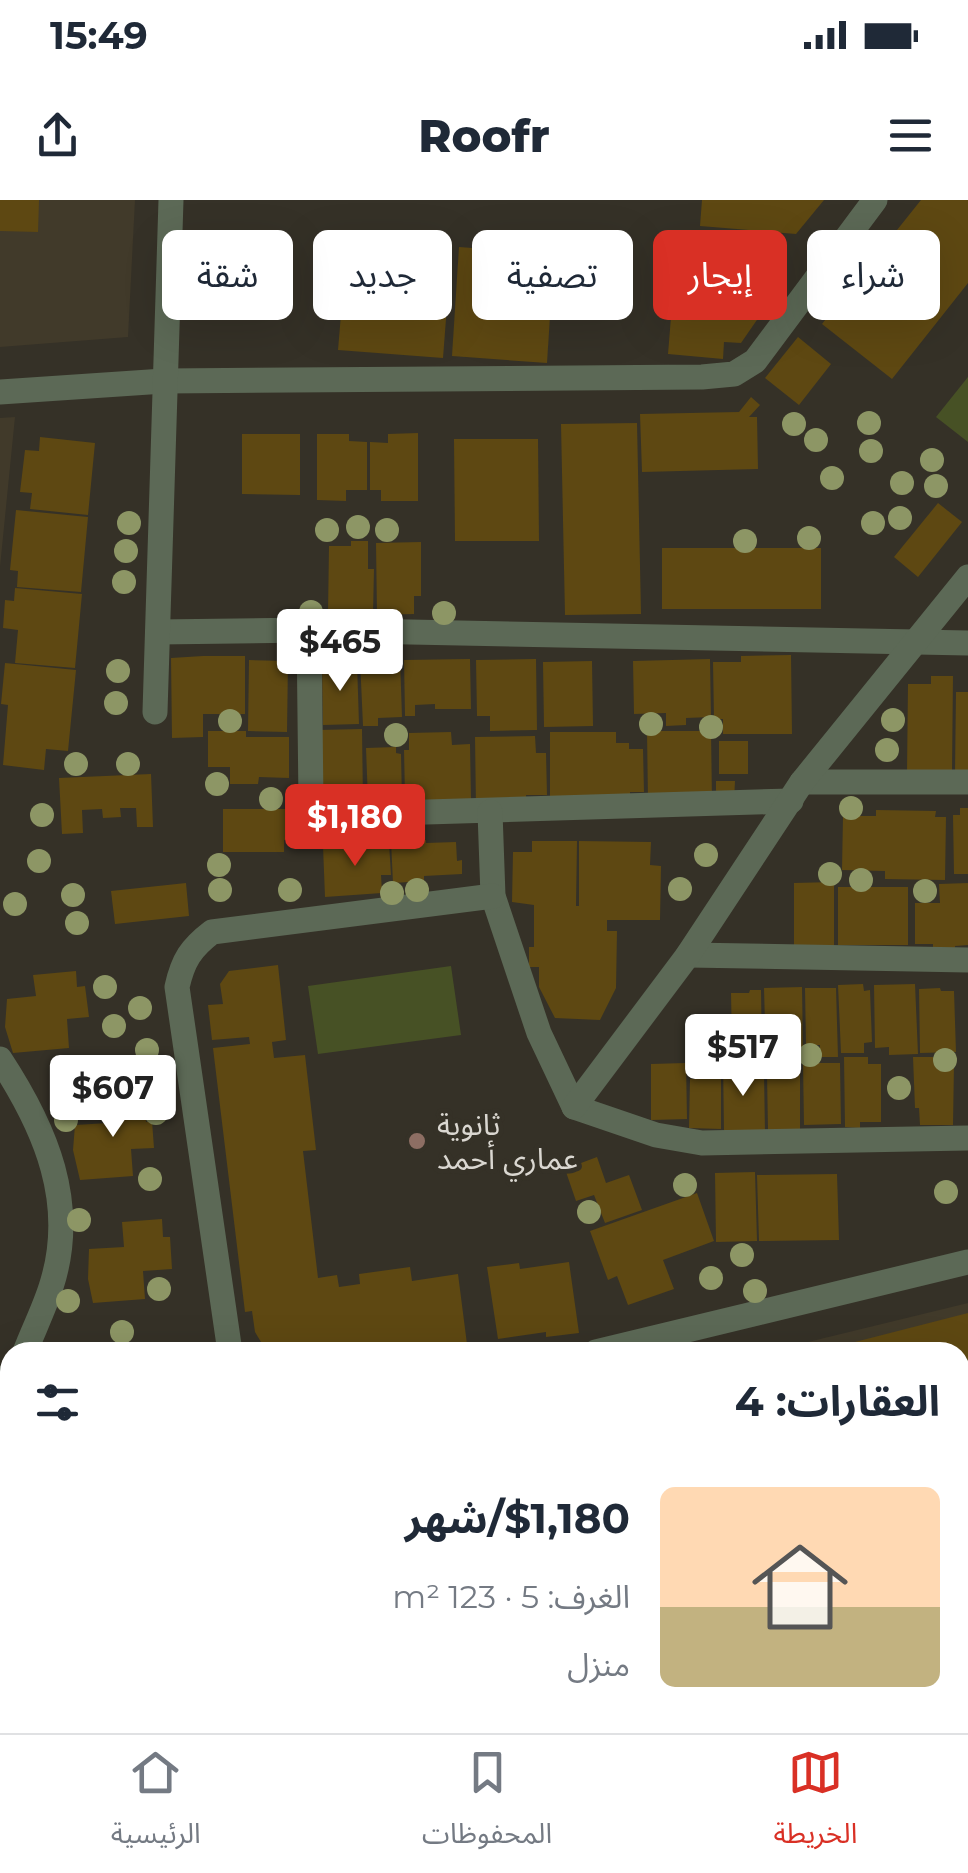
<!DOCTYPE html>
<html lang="ar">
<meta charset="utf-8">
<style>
:root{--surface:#fff;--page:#f2f2f3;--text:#1f2937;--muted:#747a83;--line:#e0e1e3;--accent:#d93025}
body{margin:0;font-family:Montserrat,"Noto Sans Arabic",sans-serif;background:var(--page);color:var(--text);direction:rtl;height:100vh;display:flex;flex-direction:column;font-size:38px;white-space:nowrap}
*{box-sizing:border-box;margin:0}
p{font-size:32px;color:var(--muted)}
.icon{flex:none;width:55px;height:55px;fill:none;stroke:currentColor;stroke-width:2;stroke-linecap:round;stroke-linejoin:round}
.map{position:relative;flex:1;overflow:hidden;direction:ltr}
.details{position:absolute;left:0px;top:1142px;width:970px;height:392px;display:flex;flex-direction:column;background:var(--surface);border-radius:30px 30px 0 0;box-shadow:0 10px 40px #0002;direction:rtl}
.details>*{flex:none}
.hud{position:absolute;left:30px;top:30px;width:910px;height:90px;direction:rtl;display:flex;gap:20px}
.price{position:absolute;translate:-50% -85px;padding:0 22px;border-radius:10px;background:#fff;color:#222;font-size:32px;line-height:65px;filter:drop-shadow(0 2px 5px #0008)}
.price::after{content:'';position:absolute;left:50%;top:60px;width:30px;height:22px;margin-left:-15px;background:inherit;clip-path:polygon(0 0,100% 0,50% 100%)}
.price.current{background:var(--accent);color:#fff}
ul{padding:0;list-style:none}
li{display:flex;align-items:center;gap:30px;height:250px;padding:0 30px}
li span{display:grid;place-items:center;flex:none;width:280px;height:200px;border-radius:15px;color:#555}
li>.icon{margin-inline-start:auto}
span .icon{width:120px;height:120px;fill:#fffc;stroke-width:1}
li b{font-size:42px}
h2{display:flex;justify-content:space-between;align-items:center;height:120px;padding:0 30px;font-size:42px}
.tag{padding:0 35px;border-radius:15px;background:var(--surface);box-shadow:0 10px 40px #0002;font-size:35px;line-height:90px}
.tag.current{background:var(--accent);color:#fff}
.status{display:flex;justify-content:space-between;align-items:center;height:70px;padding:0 50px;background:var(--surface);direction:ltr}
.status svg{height:28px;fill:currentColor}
header{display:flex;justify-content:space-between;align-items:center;height:130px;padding:0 30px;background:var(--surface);font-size:45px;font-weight:800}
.tab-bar{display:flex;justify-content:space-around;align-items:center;height:140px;border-top:2px solid var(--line);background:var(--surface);font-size:28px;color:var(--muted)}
.tab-bar a{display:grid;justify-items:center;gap:5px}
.tab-bar .current{color:var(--accent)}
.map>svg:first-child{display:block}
</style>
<div class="status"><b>15:49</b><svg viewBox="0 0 49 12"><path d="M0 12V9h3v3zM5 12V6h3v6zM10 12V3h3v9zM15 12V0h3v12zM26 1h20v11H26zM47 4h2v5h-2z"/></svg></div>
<header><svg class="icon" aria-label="menu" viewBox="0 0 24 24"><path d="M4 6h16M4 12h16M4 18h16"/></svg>Roofr<svg class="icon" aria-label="share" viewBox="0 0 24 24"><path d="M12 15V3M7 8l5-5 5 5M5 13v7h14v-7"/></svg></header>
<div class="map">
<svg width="968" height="1533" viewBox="0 0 968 1533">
<rect width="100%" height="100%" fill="#353127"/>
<g fill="#413a2a">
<path d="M 0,0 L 135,0 L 128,137 L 0,147 Z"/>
<path d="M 15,217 L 0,367 L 0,218 Z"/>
<path d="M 968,1103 L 968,1533 L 404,1533 L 400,1525 L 960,1525 L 960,1152 L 767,1152 Z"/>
</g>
<g fill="#475125">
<path d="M 968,177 L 968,242 L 936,217 Z"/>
<path d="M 451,766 L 461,835 L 318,854 L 308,786 Z"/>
</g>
<g fill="#5e4812">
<path d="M 0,0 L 39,0 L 38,32 L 0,31 Z"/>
<path d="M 702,0 L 824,0 L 796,34 L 700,26 Z"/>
<path d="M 921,0 L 968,0 L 968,83 L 892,179 L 822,124 Z"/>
<path d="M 678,32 L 779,40 L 777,72 L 784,81 L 741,143 L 724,142 L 723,159 L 668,154 Z"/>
<path d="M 366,36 L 442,42 L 441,66 L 450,67 L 443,158 L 338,150 L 345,67 L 364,69 Z"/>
<path d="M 459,47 L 554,54 L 547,163 L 452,156 Z"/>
<path d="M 798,137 L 831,164 L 799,205 L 765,178 Z"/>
<path d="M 751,197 L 760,205 L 749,217 L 757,217 L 758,269 L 642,272 L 640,214 L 739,212 Z"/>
<path d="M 637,223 L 641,414 L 565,415 L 561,224 Z"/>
<path d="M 418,233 L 418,301 L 381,301 L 381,290 L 370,290 L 370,242 L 388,243 L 388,234 Z"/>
<path d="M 242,234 L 300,234 L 300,295 L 242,294 Z"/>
<path d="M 317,234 L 349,234 L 349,241 L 367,242 L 367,290 L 346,290 L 346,301 L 317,300 Z"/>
<path d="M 40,237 L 95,243 L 88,315 L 30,309 L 32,293 L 20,292 L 25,250 L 39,251 Z"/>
<path d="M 454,239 L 538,239 L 539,341 L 455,341 Z"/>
<path d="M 938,303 L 962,322 L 918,377 L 894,357 Z"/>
<path d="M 16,310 L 88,317 L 81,392 L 17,387 L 18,371 L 10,370 Z"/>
<path d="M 351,341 L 368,341 L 368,369 L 374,369 L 373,414 L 328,414 L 329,346 L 351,346 Z"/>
<path d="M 421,342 L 421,396 L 414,396 L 414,414 L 377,415 L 376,343 Z"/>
<rect x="662" y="348" width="159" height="61"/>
<path d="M 15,388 L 82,394 L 75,468 L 15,463 L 18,430 L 3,428 L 5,400 L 14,401 Z"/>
<path d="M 791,455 L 792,534 L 723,534 L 723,519 L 714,519 L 713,462 L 741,462 L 741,456 Z"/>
<path d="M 203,456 L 245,456 L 245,514 L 203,514 L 203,537 L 172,538 L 171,458 Z"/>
<path d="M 400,458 L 402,517 L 378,518 L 378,526 L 363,526 L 360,459 Z"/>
<path d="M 470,459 L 471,509 L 435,509 L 435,504 L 415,505 L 415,516 L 405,516 L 404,460 Z"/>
<path d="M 536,459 L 537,530 L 490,531 L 490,516 L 477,516 L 476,460 Z"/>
<path d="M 710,459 L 711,517 L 686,518 L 686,525 L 666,526 L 666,513 L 634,514 L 633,461 Z"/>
<path d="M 249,460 L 288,461 L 287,532 L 248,531 Z"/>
<path d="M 592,461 L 593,526 L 544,527 L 543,462 Z"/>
<path d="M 357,462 L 359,524 L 323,525 L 322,463 Z"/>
<path d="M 5,463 L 76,470 L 68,551 L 46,549 L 44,570 L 3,565 L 8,505 L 1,504 Z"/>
<path d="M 931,476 L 953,476 L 952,573 L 907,573 L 908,484 L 931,484 Z"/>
<path d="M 956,492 L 968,492 L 968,572 L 955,572 Z"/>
<path d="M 362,529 L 363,602 L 319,603 L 318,530 Z"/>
<path d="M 208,531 L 246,531 L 246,537 L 289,537 L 289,578 L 259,577 L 258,584 L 230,584 L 230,567 L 208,567 Z"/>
<path d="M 647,531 L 711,531 L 712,601 L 648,601 Z"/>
<path d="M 451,532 L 452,545 L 470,544 L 471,600 L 424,601 L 424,595 L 405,596 L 404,550 L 409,550 L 409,533 Z"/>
<path d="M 550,532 L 616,532 L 616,543 L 629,543 L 629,549 L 643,549 L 644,592 L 630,592 L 630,602 L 550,602 Z"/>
<path d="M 535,536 L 536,553 L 546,553 L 547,595 L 526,595 L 527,607 L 476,608 L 475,537 Z"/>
<rect x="719" y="541" width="29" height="33"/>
<path d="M 396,547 L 396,553 L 401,554 L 402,600 L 368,601 L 366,548 Z"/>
<path d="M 151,574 L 153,627 L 137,627 L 136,608 L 120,608 L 121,617 L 103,618 L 102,609 L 82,610 L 83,633 L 62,634 L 59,578 Z"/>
<path d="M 716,581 L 735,581 L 734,601 L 716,601 Z"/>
<path d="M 960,608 L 968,608 L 968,674 L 954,674 L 953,615 L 960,615 Z"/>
<path d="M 223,609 L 286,609 L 285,615 L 293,615 L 292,640 L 284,640 L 284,652 L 223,652 Z"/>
<path d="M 876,610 L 936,611 L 935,617 L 946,617 L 945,680 L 885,679 L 885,671 L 842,670 L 843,616 L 876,616 Z"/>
<path d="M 426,640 L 426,643 L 456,642 L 457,661 L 462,660 L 462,674 L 424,676 L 424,681 L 393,683 L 391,641 Z"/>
<path d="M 532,641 L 577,641 L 576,706 L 579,706 L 579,641 L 651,642 L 650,665 L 661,666 L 660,720 L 607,720 L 607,731 L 617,731 L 616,788 L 600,820 L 555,818 L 539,787 L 539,767 L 529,767 L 529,747 L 534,747 L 534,705 L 512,702 L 513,652 L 532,652 Z"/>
<path d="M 389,643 L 391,675 L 381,675 L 382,693 L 325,697 L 323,646 Z"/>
<path d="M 834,682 L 834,746 L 794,747 L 794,683 Z"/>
<path d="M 186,683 L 189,716 L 115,724 L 111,691 Z"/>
<path d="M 968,683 L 968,745 L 955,746 L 955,753 L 933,753 L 933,744 L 915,744 L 915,703 L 940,703 L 939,684 Z"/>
<rect x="838" y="687" width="70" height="58"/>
<path d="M 278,765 L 286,840 L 272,842 L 274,858 L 305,855 L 316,950 L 303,951 L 318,1078 L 337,1075 L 339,1087 L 360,1084 L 359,1074 L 410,1067 L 412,1081 L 458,1074 L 468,1152 L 267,1152 L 255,1132 L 252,1111 L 245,1112 L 213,848 L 250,844 L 249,837 L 212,840 L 208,805 L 223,804 L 220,784 L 229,771 Z"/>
<path d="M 76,771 L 77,787 L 85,786 L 89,817 L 67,819 L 69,848 L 13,853 L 5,827 L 7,799 L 36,796 L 33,775 Z"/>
<path d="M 863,784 L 864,791 L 870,790 L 872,842 L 864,843 L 864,853 L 841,853 L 838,785 Z"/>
<path d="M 915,784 L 918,854 L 889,855 L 889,847 L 875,848 L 874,785 Z"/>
<path d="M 802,787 L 803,849 L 785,849 L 786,859 L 766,860 L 764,788 Z"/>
<path d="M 805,788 L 836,788 L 838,857 L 820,857 L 820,845 L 806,845 Z"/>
<path d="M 940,788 L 941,791 L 954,791 L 956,852 L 920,853 L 919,789 Z"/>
<path d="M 750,790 L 761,790 L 762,855 L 748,855 L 748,843 L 732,844 L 731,793 L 749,793 Z"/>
<path d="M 844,857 L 868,857 L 868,864 L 881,864 L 881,922 L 860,922 L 860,928 L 845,927 Z"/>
<path d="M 913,857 L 933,857 L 934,865 L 954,864 L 953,925 L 920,925 L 919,908 L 915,908 Z"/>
<path d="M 723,860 L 748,860 L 748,874 L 764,873 L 765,933 L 724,933 Z"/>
<path d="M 686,863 L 687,919 L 651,920 L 651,864 Z"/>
<path d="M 803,863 L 840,863 L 841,924 L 804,925 Z"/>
<path d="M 800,873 L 800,930 L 768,930 L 767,874 Z"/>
<path d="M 690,879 L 721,879 L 721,929 L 689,928 Z"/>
<path d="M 144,896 L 146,922 L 152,921 L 154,948 L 131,949 L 133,976 L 80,980 L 73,950 L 75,925 L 108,923 L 106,899 Z"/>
<path d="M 597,957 L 606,983 L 629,975 L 642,1010 L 605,1023 L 594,995 L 576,1001 L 565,969 Z"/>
<path d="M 755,972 L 757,1041 L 716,1042 L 715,973 Z"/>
<path d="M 837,974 L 839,1040 L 759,1041 L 757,975 Z"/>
<path d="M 697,993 L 714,1041 L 663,1060 L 674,1089 L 628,1105 L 617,1076 L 608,1080 L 590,1031 Z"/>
<path d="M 162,1019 L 163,1037 L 170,1037 L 172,1069 L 143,1071 L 145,1099 L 93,1103 L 88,1079 L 89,1049 L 124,1047 L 122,1022 Z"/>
<path d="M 569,1062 L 579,1133 L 546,1137 L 546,1132 L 498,1139 L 487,1067 L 519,1063 L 520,1069 Z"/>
<path d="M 968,1113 L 968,1215 L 960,1217 L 960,1152 L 816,1152 Z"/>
<path d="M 960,1327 L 968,1329 L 967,1421 L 964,1412 L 960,1413 Z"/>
<path d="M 0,1358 L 10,1361 L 10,1525 L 2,1533 Z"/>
<path d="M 247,1525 L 303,1525 L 309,1533 L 253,1533 Z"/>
<path d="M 453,1525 L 482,1525 L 482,1531 L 453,1533 Z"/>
<path d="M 487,1525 L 517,1525 L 511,1533 L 493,1533 Z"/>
</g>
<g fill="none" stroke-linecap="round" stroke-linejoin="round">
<g stroke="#5c6956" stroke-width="25">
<path d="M 0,192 L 164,181 L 702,177 L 734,174 L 755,161 L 875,0"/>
<path d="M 309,430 L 311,603 L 316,611 L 327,615 L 791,601"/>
<path d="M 158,432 L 309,430 L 968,443"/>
<path d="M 155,512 L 171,0"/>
<path d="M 802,582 L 968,582"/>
<path d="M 490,612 L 493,696 L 539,833 L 574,907 L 656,935 L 702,943 L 968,938"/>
<path d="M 688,755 L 968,760"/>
<path d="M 0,859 C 46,929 78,1004 51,1087 C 44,1109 33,1131 25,1152"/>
<path d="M 574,907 L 688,755 L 802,582 L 968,377"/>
<path d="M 230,1152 L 177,787 C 183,760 191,748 212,732 L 493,696"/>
<path d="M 596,1152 L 968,1062"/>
<path d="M 0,1187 L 10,1174"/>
<path d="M 0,1290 L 10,1289"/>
</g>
</g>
<g fill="#8d9665">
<circle cx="869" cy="223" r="12"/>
<circle cx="794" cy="224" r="12"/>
<circle cx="816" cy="240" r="12"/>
<circle cx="871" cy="251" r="12"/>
<circle cx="932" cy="260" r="12"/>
<circle cx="832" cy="278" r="12"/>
<circle cx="902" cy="283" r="12"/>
<circle cx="936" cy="286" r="12"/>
<circle cx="900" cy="318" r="12"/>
<circle cx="129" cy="323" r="12"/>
<circle cx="873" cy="323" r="12"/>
<circle cx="358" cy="327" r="12"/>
<circle cx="327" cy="330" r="12"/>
<circle cx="387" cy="330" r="12"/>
<circle cx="809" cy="338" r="12"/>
<circle cx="745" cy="341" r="12"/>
<circle cx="126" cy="351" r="12"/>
<circle cx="124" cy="382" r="12"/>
<circle cx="311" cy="412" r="12"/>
<circle cx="444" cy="413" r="12"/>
<circle cx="118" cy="471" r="12"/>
<circle cx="116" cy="503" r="12"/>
<circle cx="893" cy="520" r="12"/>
<circle cx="230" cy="521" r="12"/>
<circle cx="651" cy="524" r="12"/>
<circle cx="711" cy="527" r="12"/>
<circle cx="396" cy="535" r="12"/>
<circle cx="887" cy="550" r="12"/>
<circle cx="76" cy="564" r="12"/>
<circle cx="128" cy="564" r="12"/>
<circle cx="217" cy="584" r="12"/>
<circle cx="271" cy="599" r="12"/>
<circle cx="368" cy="601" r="12"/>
<circle cx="851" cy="608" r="12"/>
<circle cx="42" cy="615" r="12"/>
<circle cx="706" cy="655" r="12"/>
<circle cx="39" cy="661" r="12"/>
<circle cx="219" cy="665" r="12"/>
<circle cx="830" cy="674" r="12"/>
<circle cx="861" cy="680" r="12"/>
<circle cx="680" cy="689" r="12"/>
<circle cx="220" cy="690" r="12"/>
<circle cx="290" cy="690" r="12"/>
<circle cx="417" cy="690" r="12"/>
<circle cx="925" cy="691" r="12"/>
<circle cx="392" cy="693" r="12"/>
<circle cx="73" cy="695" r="12"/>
<circle cx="15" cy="704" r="12"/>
<circle cx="77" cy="723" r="12"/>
<circle cx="105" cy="787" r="12"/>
<circle cx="140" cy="808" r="12"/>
<circle cx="114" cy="826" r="12"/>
<circle cx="709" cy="833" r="12"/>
<circle cx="147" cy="850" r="12"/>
<circle cx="735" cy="852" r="12"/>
<circle cx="810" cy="855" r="12"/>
<circle cx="945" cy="860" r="12"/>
<circle cx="700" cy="863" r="12"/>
<circle cx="92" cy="870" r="12"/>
<circle cx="899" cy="888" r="12"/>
<circle cx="156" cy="913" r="12"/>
<circle cx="66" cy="920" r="12"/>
<circle cx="150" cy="979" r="12"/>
<circle cx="685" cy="985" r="12"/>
<circle cx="946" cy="992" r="12"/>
<circle cx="589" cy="1012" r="12"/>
<circle cx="79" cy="1020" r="12"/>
<circle cx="742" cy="1055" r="12"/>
<circle cx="711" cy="1078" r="12"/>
<circle cx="159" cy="1089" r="12"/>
<circle cx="755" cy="1091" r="12"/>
<circle cx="68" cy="1101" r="12"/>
<circle cx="122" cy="1132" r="12"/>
</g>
<circle fill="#8d6e63" stroke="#353127" stroke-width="4" cx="417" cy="941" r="10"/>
<g text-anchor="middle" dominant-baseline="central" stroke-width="10" stroke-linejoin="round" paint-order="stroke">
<g font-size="30" fill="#dad7d1" stroke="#353127" text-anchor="start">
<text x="437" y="924">ثانوية<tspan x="437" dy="34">عماري أحمد</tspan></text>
</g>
</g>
</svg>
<b class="price" style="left:340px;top:494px">$465</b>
<b class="price current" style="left:355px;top:669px">$1,180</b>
<b class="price" style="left:743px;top:899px">$517</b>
<b class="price" style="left:113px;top:940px">$607</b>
<div class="hud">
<a class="tag">شراء</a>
<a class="tag current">إيجار</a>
<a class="tag">تصفية</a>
<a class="tag">جديد</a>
<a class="tag">شقة</a>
</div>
<section class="details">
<h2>العقارات: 4<svg class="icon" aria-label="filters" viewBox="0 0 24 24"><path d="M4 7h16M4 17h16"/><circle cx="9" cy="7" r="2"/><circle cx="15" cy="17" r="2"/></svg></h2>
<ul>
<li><span style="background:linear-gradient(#ffd9b3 60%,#c2b280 0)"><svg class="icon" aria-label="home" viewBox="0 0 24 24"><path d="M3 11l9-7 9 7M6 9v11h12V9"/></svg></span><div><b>$1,180/شهر</b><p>الغرف: 5 · 123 m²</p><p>منزل</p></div></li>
</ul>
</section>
</div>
<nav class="tab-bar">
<a class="current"><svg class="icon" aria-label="map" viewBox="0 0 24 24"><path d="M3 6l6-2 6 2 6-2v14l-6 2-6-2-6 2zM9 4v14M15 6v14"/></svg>الخريطة</a>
<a><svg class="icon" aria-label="saved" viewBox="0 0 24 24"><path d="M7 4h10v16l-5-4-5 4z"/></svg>المحفوظات</a>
<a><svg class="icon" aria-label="home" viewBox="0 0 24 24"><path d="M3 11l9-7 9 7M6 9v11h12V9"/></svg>الرئيسية</a>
</nav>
